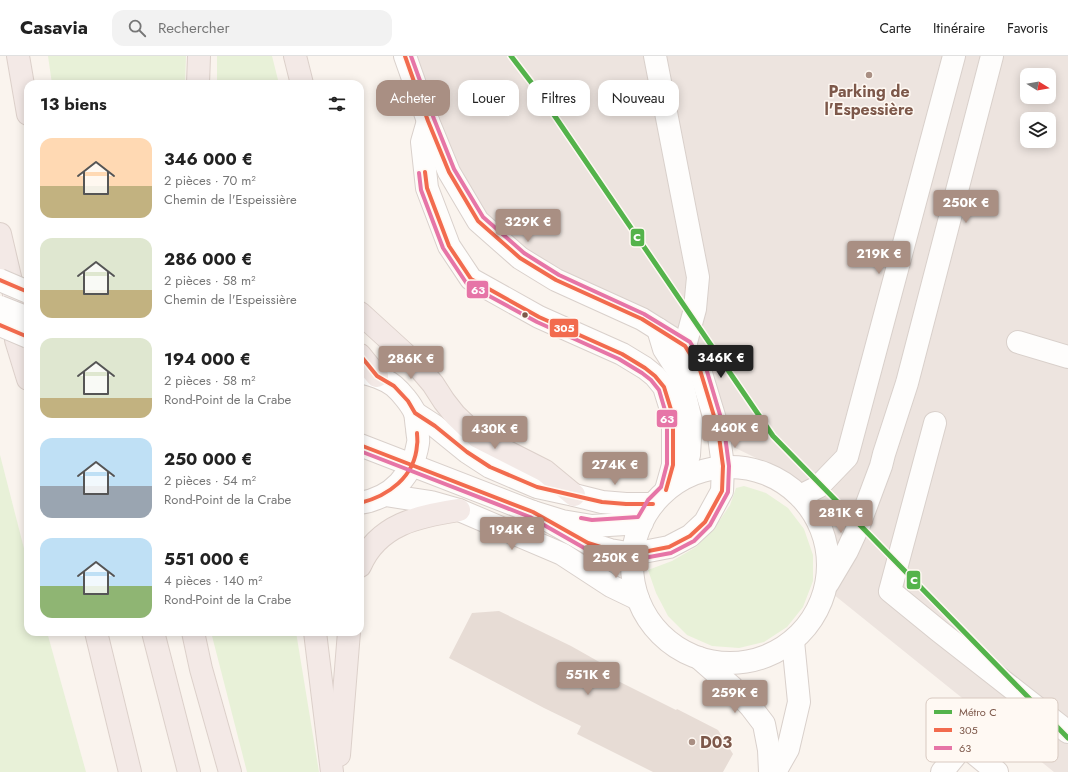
<!DOCTYPE html>
<html lang="fr">
<meta charset="utf-8">
<style>
:root{--surface:#fff;--page:#f2f2f2;--text:#222;--muted:#767676;--line:#e0e0e0;--accent:#a98f83}
body{margin:0;font-family:Jost,sans-serif;background:var(--page);color:var(--text);height:100vh;display:flex;flex-direction:column;font-size:15px;white-space:nowrap}
*{box-sizing:border-box;margin:0}
p{font-size:13px;color:var(--muted)}
.icon{flex:none;width:22px;height:22px;fill:none;stroke:currentColor;stroke-width:2;stroke-linecap:round;stroke-linejoin:round}
.map{position:relative;flex:1;overflow:hidden}
.side{position:absolute;left:24px;top:24px;width:340px;height:556px;display:flex;flex-direction:column;background:var(--surface);border-radius:12px;box-shadow:0 2px 10px #0003}
.side>*{flex:none}
.hud{position:absolute;left:376px;top:24px;width:380px;height:36px;display:flex;gap:8px}
.needle{width:26px;rotate:101deg}
.controls{position:absolute;left:1020px;top:12px;display:grid;gap:8px}
.controls a{display:grid;place-items:center;width:36px;height:36px;border-radius:8px;background:var(--surface);box-shadow:0 2px 10px #0003;font-size:20px}
.price{position:absolute;translate:-50% -34px;padding:0 9px;border-radius:4px;background:var(--accent);color:#fff;font-size:13px;line-height:26px;filter:drop-shadow(0 1px 2px #0008)}
.price::after{content:'';position:absolute;left:50%;top:24px;width:12px;height:9px;margin-left:-6px;background:inherit;clip-path:polygon(0 0,100% 0,50% 100%)}
.price.current{background:#222;color:#fff}
ul{padding:0;list-style:none}
li{display:flex;align-items:center;gap:12px;height:100px;padding:0 16px}
li span{display:grid;place-items:center;flex:none;width:112px;height:80px;border-radius:12px;color:#555}
li>.icon{margin-inline-start:auto}
span .icon{width:48px;height:48px;fill:#fffc;stroke-width:1}
li b{font-size:17px}
h2{display:flex;justify-content:space-between;align-items:center;height:48px;padding:0 16px;font-size:17px}
.chip{padding:0 14px;border-radius:12px;background:var(--surface);box-shadow:0 2px 10px #0003;font-size:14px;line-height:36px}
.chip.current{background:var(--accent);color:#fff}
header{display:flex;align-items:center;gap:24px;box-sizing:border-box;height:56px;padding:0 20px;background:var(--surface);border-bottom:1px solid var(--line)}
header strong{font-size:19px}
nav{display:flex;gap:22px;margin-inline-start:auto;font-size:14px}
.search{width:280px;height:36px;background:var(--page);display:flex;align-items:center;gap:10px;box-sizing:border-box;padding:0 14px;border-radius:12px;color:var(--muted);font-size:15px}
.map>svg:first-child{display:block}
</style>
<header>
<strong>Casavia</strong>
<div class="search"><svg class="icon" aria-label="search" viewBox="0 0 24 24"><circle cx="10" cy="10" r="6"/><path d="M15 15l6 6"/></svg>Rechercher</div>
<nav><a>Carte</a><a>Itinéraire</a><a>Favoris</a></nav>
</header>
<div class="map">
<svg width="1068" height="716" viewBox="0 0 1068 716">
<rect width="100%" height="100%" fill="#faf4ee"/>
<path fill="#ede4df" fill-rule="evenodd" d="M 405,0 L 1068,0 L 1068,716 L 1054,716 L 833,538 L 837,493 L 811,436 L 771,409 L 729,389 L 658,273 L 478,165 ZM 1027,19 L 1049,19 L 1049,41 L 1027,41 ZM 1027,63 L 1049,63 L 1049,85 L 1027,85 Z"/>
<g fill="#e8f1d8">
<path d="M 48,0 L 186,0 L 185,28 L 52,28 Z"/>
<path d="M 217,0 L 272,0 L 279,28 L 217,28 Z"/>
<path d="M 0,399 L 28,508 L 28,576 L 47,576 L 86,716 L 0,716 Z"/>
<path d="M 744,430 L 766,437 L 788,452 L 804,473 L 813,499 L 813,525 L 803,551 L 787,571 L 764,586 L 739,592 L 712,590 L 687,579 L 668,560 L 656,537 L 648,514 L 672,505 L 696,491 L 713,474 L 730,449 L 736,432 Z"/>
<path d="M 211,576 L 296,576 L 319,716 L 247,716 Z"/>
</g>
<path fill="#e7dcd5" d="M 499,555 L 571,590 L 610,612 L 606,619 L 676,654 L 677,653 L 718,674 L 733,698 L 723,716 L 653,716 L 577,678 L 581,670 L 544,652 L 449,602 L 472,557 Z"/>
<g fill="none" stroke-linecap="round" stroke-linejoin="round">
<g stroke="#d9d0cb" stroke-width="24">
<g id="minor">
<path d="M 405,0 L 428,65 L 449,116 L 478,165 L 520,202 L 556,224 L 642,263 L 685,290 L 700,314 L 718,373 L 723,410 L 722,435 L 705,466 L 690,480 L 669,491 L 633,498 L 610,494 L 588,487 L 533,456"/>
<path d="M 655,0 L 698,221 L 695,253 L 685,290"/>
<path d="M 428,65 L 422,86 L 427,132 L 449,190 L 471,223 L 539,261 L 622,298 L 645,312 L 655,320 L 664,331 L 673,360 L 673,409 L 666,434"/>
<path d="M 658,273 L 664,293 L 680,318 L 691,365 L 689,399 L 682,423"/>
<path d="M 1018,286 L 1068,301"/>
<path d="M 360,316 C 372,319 384,322 394,330 C 401,336 411,348 415,357 C 416,361 416,367 417,372 C 417,377 419,383 418,387 C 413,419 392,442 360,447"/>
<path d="M 415,357 L 435,370 L 467,396 L 490,411 L 537,431 L 574,439 L 602,446 L 626,448 L 653,448"/>
<path d="M 935,367 L 890,535 L 939,575 L 1068,676"/>
<path d="M 360,389 L 533,456 L 562,465 L 592,470 L 642,467"/>
<circle cx="730" cy="509" r="98"/>
<path d="M 385,439 L 431,446 L 459,454 L 562,498 L 611,530 L 638,543"/>
<path d="M 800,440 L 818,431 L 847,401 L 954,0"/>
<path d="M 828,527 L 847,495 L 859,469 L 881,410 L 884,398 L 907,327 L 992,0"/>
<path d="M 699,602 L 732,631 L 751,651 L 764,668 L 769,694 L 770,716"/>
<path d="M 775,716 L 788,693 L 799,646 L 793,585"/>
<path d="M 942,716 L 964,689 L 997,716"/>
</g>
</g>
<g stroke="#dcd0ca" stroke-width="24">
<g id="highway">
<path d="M 18,0 L 28,58"/>
<path d="M 295,0 L 302,28"/>
<path d="M 198,28 L 199,0"/>
<path d="M 0,178 L 28,298"/>
<path d="M 360,257 L 416,308 L 433,328 L 444,345 L 455,359 L 478,381 L 545,415 L 574,439"/>
<path d="M 16,284 L 28,323"/>
<path d="M 360,299 L 377,320"/>
<path d="M 360,510 C 378,468 419,460 459,454"/>
<path d="M 96,576 L 130,716"/>
<path d="M 153,576 L 189,716"/>
<path d="M 193,576 L 201,613 L 230,716"/>
<path d="M 315,576 L 332,716"/>
<path d="M 339,699 L 349,576"/>
</g>
</g>
<use href="#minor" stroke="#fefdfc" stroke-width="22"/>
<use href="#highway" stroke="#f3e9e6" stroke-width="22"/>
<g stroke="#d9d0cb" stroke-width="24" stroke-linecap="butt">
<g id="minor-bridge">
<path d="M 0,224 L 28,236"/>
<path d="M 0,251 L 28,262"/>
<path d="M 0,269 L 28,281"/>
</g>
</g>
<use href="#minor-bridge" stroke="#fefdfc" stroke-width="22"/>
<g stroke="#fff9f3" stroke-width="7">
<g id="bus-1">
<path d="M 425,116 L 427,132 L 449,190 L 471,223 L 539,261 L 622,298 L 645,312 L 655,320 L 664,331 L 673,360 L 673,409 L 666,434"/>
<path d="M 0,224 L 28,236"/>
<path d="M 0,269 L 28,281"/>
<path d="M 360,299 L 377,320 L 394,330 L 408,345 L 415,357 L 435,370 L 467,396 L 490,411 L 537,431 L 602,446 L 626,448 L 653,448"/>
<path d="M 360,389 L 533,456 L 588,487 L 610,494 L 633,498 L 669,491 L 690,480 L 705,466 L 722,435 L 723,410 L 718,373 L 700,314 L 685,290 L 642,263 L 556,224 L 520,202 L 478,165 L 449,116 L 428,65 L 405,0"/>
<path d="M 360,447 C 388,440 415,421 417,389 C 418,385 417,381 417,377"/>
</g>
</g>
<g stroke="#fff9f3" stroke-width="7">
<g id="bus-2">
<path d="M 419,117 L 421,134 L 443,192 L 467,228 L 537,266 L 619,303 L 642,317 L 651,324 L 659,334 L 667,361 L 667,408 L 661,431 L 648,444 L 638,461 L 592,464 L 581,462"/>
<path d="M 360,395 L 530,461 L 586,493 L 609,500 L 633,504 L 671,497 L 694,485 L 710,469 L 728,436 L 729,410 L 724,372 L 706,312 L 690,286 L 644,258 L 559,219 L 524,197 L 483,161 L 454,113 L 434,63 L 411,0"/>
</g>
</g>
<use href="#bus-1" stroke="#f26b4e" stroke-width="4"/>
<use href="#bus-2" stroke="#e675a7" stroke-width="4"/>
<g stroke="#fff9f3" stroke-width="8">
<path id="metro-1" d="M 511,0 L 537,34 L 773,380 L 1068,682"/>
</g>
<use href="#metro-1" stroke="#54b34b" stroke-width="5"/>
</g>
<g fill="#a98f83" stroke="#fff9f3" stroke-width="1.5">
<circle cx="869" cy="19" r="4"/>
<circle cx="692" cy="686" r="4"/>
</g>
<circle fill="#7d584a" stroke="#fff9f3" stroke-width="1.5" cx="525" cy="259" r="3.5"/>
<g text-anchor="middle" dominant-baseline="central" stroke-width="3" stroke-linejoin="round" paint-order="stroke">
<g font-size="16" font-weight="bold" fill="#7d584a" stroke="#fff9f3">
<text x="869" y="35">Parking de<tspan x="869" dy="18">l'Espessière</tspan></text>
<text x="700" y="686" text-anchor="start">D03</text>
</g>
</g>
<rect x="926" y="642" width="132" height="64" rx="6" fill="#fff9f3" stroke="#d8c9c0" stroke-width="1"/>
<rect x="934" y="654" width="18" height="4" fill="#54b34b"/>
<rect x="934" y="672" width="18" height="4" fill="#f26b4e"/>
<rect x="934" y="690" width="18" height="4" fill="#e675a7"/>
<g font-size="11" fill="#7d584a">
<text x="959" y="660">Métro C</text>
<text x="959" y="678">305</text>
<text x="959" y="696">63</text>
</g>
<g stroke="#fff9f3" stroke-width="1.5">
<rect x="630" y="172" width="15" height="19" rx="4" fill="#54b34b"/>
<rect x="466" y="224" width="23" height="19" rx="4" fill="#e675a7"/>
<rect x="549" y="262" width="30" height="20" rx="4" fill="#f26b4e"/>
<rect x="656" y="353" width="22" height="19" rx="4" fill="#e675a7"/>
<rect x="906" y="514" width="15" height="20" rx="4" fill="#54b34b"/>
</g>
<g font-size="11" text-anchor="middle" font-weight="bold" fill="#fff">
<text x="637" y="185">C</text>
<text x="478" y="238">63</text>
<text x="564" y="276">305</text>
<text x="667" y="367">63</text>
<text x="914" y="528">C</text>
</g>
</svg>
<div class="controls">
<a><svg class="needle" viewBox="-14 -14 28 28"><path d="M0-13l5 13h-10z" fill="#e53935"/><path d="M0 13l5-13h-10z" fill="#767676"/></svg></a>
<a><svg class="icon" aria-label="layers" viewBox="0 0 24 24"><path d="M12 4l9 5-9 5-9-5zM3 14l9 5 9-5"/></svg></a>
</div>
<b class="price" style="left:966px;top:168px">250K €</b>
<b class="price" style="left:528px;top:187px">329K €</b>
<b class="price" style="left:879px;top:219px">219K €</b>
<b class="price current" style="left:721px;top:323px">346K €</b>
<b class="price" style="left:411px;top:324px">286K €</b>
<b class="price" style="left:735px;top:393px">460K €</b>
<b class="price" style="left:495px;top:394px">430K €</b>
<b class="price" style="left:615px;top:430px">274K €</b>
<b class="price" style="left:841px;top:478px">281K €</b>
<b class="price" style="left:512px;top:495px">194K €</b>
<b class="price" style="left:616px;top:523px">250K €</b>
<b class="price" style="left:588px;top:640px">551K €</b>
<b class="price" style="left:735px;top:658px">259K €</b>
<div class="hud">
<a class="chip current">Acheter</a>
<a class="chip">Louer</a>
<a class="chip">Filtres</a>
<a class="chip">Nouveau</a>
</div>
<section class="side">
<h2>13 biens<svg class="icon" aria-label="filters" viewBox="0 0 24 24"><path d="M4 7h16M4 17h16"/><circle cx="9" cy="7" r="2"/><circle cx="15" cy="17" r="2"/></svg></h2>
<ul>
<li><span style="background:linear-gradient(#ffd9b3 60%,#c2b280 0)"><svg class="icon" aria-label="home" viewBox="0 0 24 24"><path d="M3 11l9-7 9 7M6 9v11h12V9"/></svg></span><div><b>346 000 €</b><p>2 pièces · 70 m²</p><p>Chemin de l'Espeissière</p></div></li>
<li><span style="background:linear-gradient(#dfe7d0 65%,#c2b280 0)"><svg class="icon" aria-label="home" viewBox="0 0 24 24"><path d="M3 11l9-7 9 7M6 9v11h12V9"/></svg></span><div><b>286 000 €</b><p>2 pièces · 58 m²</p><p>Chemin de l'Espeissière</p></div></li>
<li><span style="background:linear-gradient(#dfe7d0 75%,#c2b280 0)"><svg class="icon" aria-label="home" viewBox="0 0 24 24"><path d="M3 11l9-7 9 7M6 9v11h12V9"/></svg></span><div><b>194 000 €</b><p>2 pièces · 58 m²</p><p>Rond-Point de la Crabe</p></div></li>
<li><span style="background:linear-gradient(#bfe0f5 60%,#9aa5b1 0)"><svg class="icon" aria-label="home" viewBox="0 0 24 24"><path d="M3 11l9-7 9 7M6 9v11h12V9"/></svg></span><div><b>250 000 €</b><p>2 pièces · 54 m²</p><p>Rond-Point de la Crabe</p></div></li>
<li><span style="background:linear-gradient(#bfe0f5 60%,#8fb573 0)"><svg class="icon" aria-label="home" viewBox="0 0 24 24"><path d="M3 11l9-7 9 7M6 9v11h12V9"/></svg></span><div><b>551 000 €</b><p>4 pièces · 140 m²</p><p>Rond-Point de la Crabe</p></div></li>
</ul>
</section>
</div>
